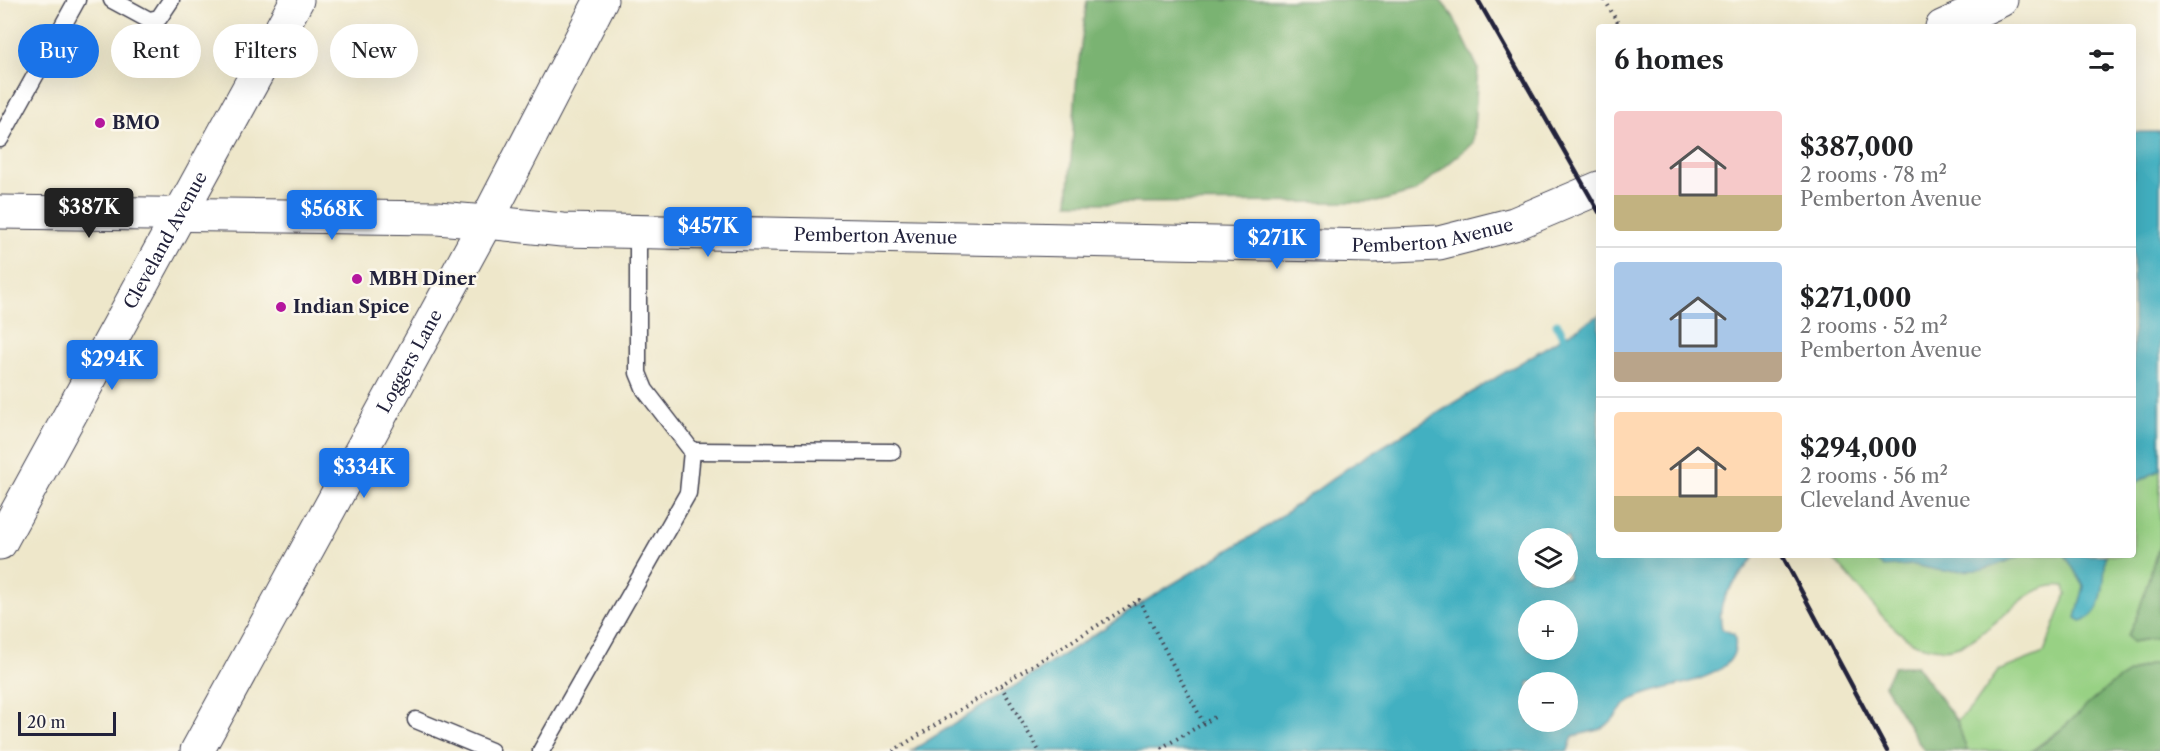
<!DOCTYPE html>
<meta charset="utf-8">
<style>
:root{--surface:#fff;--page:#f2f2f2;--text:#202124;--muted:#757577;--line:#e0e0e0;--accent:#1a73e8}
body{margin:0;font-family:"Libre Caslon Text",serif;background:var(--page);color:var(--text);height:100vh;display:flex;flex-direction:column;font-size:22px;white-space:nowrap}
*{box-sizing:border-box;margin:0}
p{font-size:20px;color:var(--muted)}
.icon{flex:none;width:33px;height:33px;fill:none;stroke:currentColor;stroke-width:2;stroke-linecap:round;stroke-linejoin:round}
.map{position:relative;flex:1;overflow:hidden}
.side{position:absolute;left:1596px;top:24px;width:540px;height:534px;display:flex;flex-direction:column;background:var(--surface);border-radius:6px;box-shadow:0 6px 24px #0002}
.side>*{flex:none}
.guide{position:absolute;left:18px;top:24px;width:570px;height:54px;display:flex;gap:12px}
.controls{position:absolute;left:1518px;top:528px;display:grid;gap:12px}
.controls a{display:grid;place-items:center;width:60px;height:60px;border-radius:50%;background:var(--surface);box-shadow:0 6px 24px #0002;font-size:30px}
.scale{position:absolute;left:18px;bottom:15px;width:98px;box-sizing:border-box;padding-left:6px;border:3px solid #22223b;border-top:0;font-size:16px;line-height:21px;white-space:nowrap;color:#22223b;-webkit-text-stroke:4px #fbf7ec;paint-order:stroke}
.price{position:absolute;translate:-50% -51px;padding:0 14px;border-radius:6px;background:var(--accent);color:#fff;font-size:20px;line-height:39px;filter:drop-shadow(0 2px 3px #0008)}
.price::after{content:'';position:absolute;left:50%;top:36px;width:18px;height:14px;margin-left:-9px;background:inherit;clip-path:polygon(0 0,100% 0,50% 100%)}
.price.current{background:#222;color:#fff}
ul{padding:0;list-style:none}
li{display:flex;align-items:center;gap:18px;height:150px;padding:0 18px}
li+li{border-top:2px solid var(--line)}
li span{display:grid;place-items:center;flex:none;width:168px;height:120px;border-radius:6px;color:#555}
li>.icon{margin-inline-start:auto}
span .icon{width:72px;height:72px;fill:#fffc;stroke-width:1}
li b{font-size:26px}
h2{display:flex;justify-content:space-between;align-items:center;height:72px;padding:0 18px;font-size:26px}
.pill{padding:0 21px;border-radius:27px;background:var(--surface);box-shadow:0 6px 24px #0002;font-size:21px;line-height:54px}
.pill.current{background:var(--accent);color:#fff}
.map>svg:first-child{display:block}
</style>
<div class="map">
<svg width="2160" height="751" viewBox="0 0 2160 751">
<rect width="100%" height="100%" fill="#fbf7ec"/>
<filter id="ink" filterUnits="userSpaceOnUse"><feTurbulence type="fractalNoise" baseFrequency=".0167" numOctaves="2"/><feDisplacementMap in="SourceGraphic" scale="12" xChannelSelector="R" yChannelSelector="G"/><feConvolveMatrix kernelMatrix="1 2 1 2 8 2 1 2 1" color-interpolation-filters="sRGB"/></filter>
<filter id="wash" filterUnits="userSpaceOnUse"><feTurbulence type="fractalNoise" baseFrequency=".008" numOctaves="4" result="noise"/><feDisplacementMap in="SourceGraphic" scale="24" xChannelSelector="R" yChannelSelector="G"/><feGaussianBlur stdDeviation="1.35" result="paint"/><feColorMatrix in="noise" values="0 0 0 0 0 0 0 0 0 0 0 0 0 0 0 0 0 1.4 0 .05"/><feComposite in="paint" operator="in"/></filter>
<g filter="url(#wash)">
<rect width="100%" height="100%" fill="#eee7ca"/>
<path fill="#98d184" stroke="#5d7a60" stroke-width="1.5" d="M 2160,389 L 2160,545 C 2147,575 2144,608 2127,636 L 2132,642 L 2160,637 L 2160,662 L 2150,664 L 2031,751 L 1967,751 L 1957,721 L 1974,705 L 1998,671 L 2044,653 L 2066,594 L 2064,586 C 2014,579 1985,662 1928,647 C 1922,645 1915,645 1911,641 C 1875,617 1859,582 1829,555 L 2133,555 L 2133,398 Z"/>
<g fill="#7ab372" stroke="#4e6a56" stroke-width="1.5">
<path d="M 1087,0 L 1440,0 L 1453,16 L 1478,68 L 1473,143 L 1415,192 L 1377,202 L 1068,203 L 1077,75 Z"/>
<path d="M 2160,545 L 2160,637 L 2132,642 L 2127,636 C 2144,608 2147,575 2160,545 Z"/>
<path d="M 2160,662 L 2160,751 L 2031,751 C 2075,728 2107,670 2160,662 Z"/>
<path d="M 1916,665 L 1957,721 L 1967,751 L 1924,751 L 1884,685 L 1894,667 Z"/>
</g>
<g fill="#43b0c1" stroke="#32697e" stroke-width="1.5" fill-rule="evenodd">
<path d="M 2133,132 L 2160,132 L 2160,470 L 2133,484 Z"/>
<path d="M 1599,315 L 1599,555 L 1755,555 C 1739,582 1714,595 1722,629 L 1734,634 C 1748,684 1657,683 1630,701 C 1620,708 1614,721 1604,727 C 1596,732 1582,733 1573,736 L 1568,751 L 911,751 L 1043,668 L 1156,594 L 1257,533 L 1349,467 ZM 1568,538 L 1568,578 L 1528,578 L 1528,538 ZM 1528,610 L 1568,610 L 1568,650 L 1528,650 ZM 1528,682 L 1568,682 L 1568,722 L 1528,722 Z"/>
<path d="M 1870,555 L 2023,555 L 1983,570 L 1942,571 L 1914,565 L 1884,567 Z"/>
<path d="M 2065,555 L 2106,555 C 2103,576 2107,615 2081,621 L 2076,618 L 2084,586 Z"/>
</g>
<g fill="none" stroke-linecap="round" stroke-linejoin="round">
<path stroke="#43b0c1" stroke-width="9" d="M 1557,324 L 1563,336"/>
</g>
</g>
<g filter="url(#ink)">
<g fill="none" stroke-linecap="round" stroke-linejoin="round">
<g stroke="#414050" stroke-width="19">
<g id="lane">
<path d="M 112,0 L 149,20 L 159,18 L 171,0"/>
<path d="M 0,139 L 77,0"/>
<path d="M 692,451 L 892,452"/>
<path d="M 416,720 L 491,751"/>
<path d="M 541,751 L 688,493 L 692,451 L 645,390 L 638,373 L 638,231"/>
</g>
</g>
<g stroke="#414050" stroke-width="35">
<g id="street">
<path d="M 1942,27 L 2001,0"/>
<path id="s1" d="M 486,222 L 562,230 L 1372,246 L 1439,243 L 1514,224 L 1599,188"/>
</g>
</g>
<g stroke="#414050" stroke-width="35">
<g id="secondary">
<path d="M 0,212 L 437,218 L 486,222"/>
<path id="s2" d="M 0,543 L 297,0"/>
<path id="s3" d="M 197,751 L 486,222 L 601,0"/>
</g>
</g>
<g stroke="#414050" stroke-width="4" stroke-dasharray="1.5 4.5" stroke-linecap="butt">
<path d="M 1605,0 L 1620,27"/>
<path d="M 1001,686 L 1039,751"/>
<path d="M 1161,748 L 1218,715"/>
<path d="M 893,751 L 1139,600 L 1203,722"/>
</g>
<use href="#lane" stroke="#fff" stroke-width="16"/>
<use href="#street" stroke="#fff" stroke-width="33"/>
<use href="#secondary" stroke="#fff" stroke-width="33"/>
<g stroke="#22223b" stroke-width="4.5">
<path d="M 1478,0 L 1599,212"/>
<path d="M 1782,555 L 1887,751"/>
</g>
</g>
</g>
<g fill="#b5179e" stroke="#fbf7ec" stroke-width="2">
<circle cx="100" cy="123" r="6"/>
<circle cx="357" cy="279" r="6"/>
<circle cx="281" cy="307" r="6"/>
</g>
<g text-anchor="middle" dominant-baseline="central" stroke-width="5" stroke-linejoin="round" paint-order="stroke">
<g font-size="18" font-weight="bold" fill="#22223b" stroke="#fbf7ec" text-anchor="start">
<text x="112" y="123">BMO</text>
<text x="369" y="279">MBH Diner</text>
<text x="293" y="307">Indian Spice</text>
</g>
<g font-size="18" fill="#22223b" stroke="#fbf7ec">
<text stroke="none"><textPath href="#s1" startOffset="948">Pemberton Avenue</textPath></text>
<text stroke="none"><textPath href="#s1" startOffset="390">Pemberton Avenue</textPath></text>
<text stroke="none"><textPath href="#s2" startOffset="345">Cleveland Avenue</textPath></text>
<text stroke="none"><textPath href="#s3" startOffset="444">Loggers Lane</textPath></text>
</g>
</g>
</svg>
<div class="controls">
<a><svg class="icon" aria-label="layers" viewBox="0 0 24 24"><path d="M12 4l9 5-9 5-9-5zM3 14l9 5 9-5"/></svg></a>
<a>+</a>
<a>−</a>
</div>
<div class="scale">20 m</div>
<b class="price current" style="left:89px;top:239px">$387K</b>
<b class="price" style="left:332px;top:241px">$568K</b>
<b class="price" style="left:708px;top:258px">$457K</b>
<b class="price" style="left:1277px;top:270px">$271K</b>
<b class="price" style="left:112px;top:391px">$294K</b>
<b class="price" style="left:364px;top:499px">$334K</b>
<div class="guide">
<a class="pill current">Buy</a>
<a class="pill">Rent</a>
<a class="pill">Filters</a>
<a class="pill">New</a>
</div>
<section class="side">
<h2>6 homes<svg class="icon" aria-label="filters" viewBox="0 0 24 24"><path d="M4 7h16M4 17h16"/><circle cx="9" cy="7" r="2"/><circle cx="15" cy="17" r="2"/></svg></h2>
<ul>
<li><span style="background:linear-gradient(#f6c9c9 70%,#c2b280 0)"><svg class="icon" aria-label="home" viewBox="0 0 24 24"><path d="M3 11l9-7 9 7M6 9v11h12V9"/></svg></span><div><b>$387,000</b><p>2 rooms · 78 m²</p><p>Pemberton Avenue</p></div></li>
<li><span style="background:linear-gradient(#a9c7e8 75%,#b9a48a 0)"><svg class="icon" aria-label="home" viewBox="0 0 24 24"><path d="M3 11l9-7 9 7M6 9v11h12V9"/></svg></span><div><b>$271,000</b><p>2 rooms · 52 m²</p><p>Pemberton Avenue</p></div></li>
<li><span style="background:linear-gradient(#ffd9b3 70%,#c2b280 0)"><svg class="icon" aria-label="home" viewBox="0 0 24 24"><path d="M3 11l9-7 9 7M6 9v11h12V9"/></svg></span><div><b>$294,000</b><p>2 rooms · 56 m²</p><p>Cleveland Avenue</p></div></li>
</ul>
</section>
</div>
